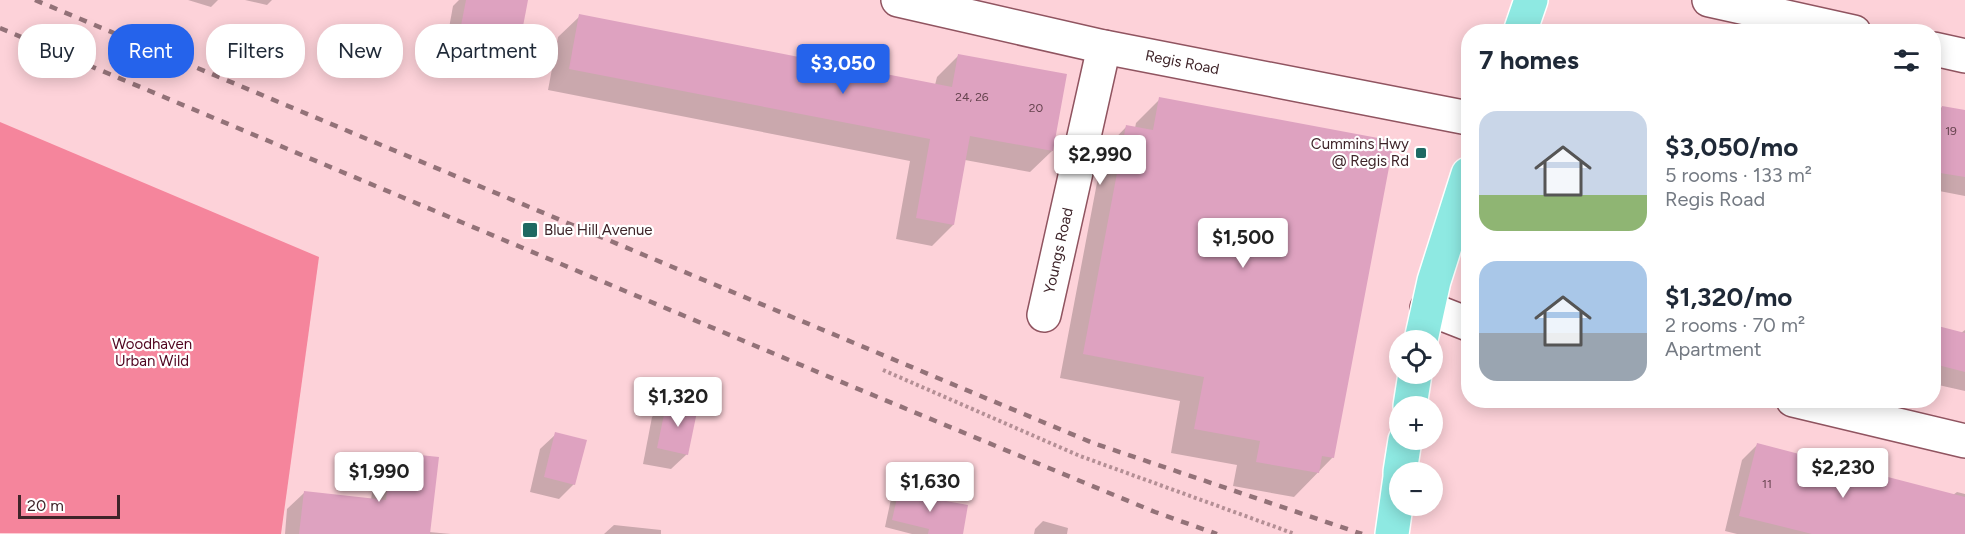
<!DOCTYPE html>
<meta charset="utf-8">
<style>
:root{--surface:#fff;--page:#f6f6f7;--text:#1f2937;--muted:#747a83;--accent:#2563eb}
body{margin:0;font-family:Figtree,sans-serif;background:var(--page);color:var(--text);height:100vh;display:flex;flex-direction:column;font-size:22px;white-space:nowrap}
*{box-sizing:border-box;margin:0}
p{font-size:20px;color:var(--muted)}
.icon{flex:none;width:33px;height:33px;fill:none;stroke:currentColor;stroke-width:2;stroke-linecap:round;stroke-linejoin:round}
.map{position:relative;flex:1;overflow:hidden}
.details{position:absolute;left:1461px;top:24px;width:480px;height:384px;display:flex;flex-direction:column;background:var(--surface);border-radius:24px;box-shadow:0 3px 15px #0003}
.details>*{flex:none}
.banner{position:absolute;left:18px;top:24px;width:570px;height:54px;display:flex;gap:12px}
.buttons{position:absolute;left:1389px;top:330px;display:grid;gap:12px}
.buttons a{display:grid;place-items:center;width:54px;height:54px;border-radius:50%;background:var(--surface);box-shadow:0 3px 15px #0003;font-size:30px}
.scale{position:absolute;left:18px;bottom:15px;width:102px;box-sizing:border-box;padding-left:6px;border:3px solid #3e2429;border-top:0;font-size:16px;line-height:21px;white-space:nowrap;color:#3e2429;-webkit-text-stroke:4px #fff;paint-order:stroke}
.price{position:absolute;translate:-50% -51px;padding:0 14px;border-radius:6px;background:#fff;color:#222;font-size:20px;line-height:39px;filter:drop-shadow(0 2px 3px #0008)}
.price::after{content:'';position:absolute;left:50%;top:36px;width:18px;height:14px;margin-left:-9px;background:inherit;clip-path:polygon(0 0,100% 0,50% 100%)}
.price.selected{background:var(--accent);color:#fff}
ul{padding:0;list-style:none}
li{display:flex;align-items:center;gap:18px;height:150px;padding:0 18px}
li span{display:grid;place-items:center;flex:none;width:168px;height:120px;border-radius:18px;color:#555}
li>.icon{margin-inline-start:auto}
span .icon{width:72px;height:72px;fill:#fffc;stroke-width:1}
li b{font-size:26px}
h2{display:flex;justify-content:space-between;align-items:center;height:72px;padding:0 18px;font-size:26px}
.tag{padding:0 21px;border-radius:24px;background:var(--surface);box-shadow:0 3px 15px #0003;font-size:21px;line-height:54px}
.tag.selected{background:var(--accent);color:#fff}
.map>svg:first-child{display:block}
</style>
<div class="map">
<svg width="1965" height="534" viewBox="0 0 1965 534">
<rect width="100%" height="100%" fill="#fdd2d9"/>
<path fill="#f5859c" d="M 0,122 L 319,257 L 281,534 L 0,533 Z"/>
<g fill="#0003">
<path d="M 188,0 L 218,0 L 211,7 Z"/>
<path d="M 245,0 L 272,0 L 267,5 Z"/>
<path d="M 459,0 L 517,0 L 516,57 L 500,72 L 443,61 L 453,6 Z"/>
<path d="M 580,16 L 935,85 L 937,77 L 958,56 L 1052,151 L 1030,172 L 965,160 L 953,225 L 932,246 L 896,239 L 910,161 L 548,90 L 558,37 Z"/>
<path d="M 1160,99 L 1333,457 L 1294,497 L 1233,486 L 1237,465 L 1171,453 L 1180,401 L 1060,378 L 1103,151 L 1127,126 L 1135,128 L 1136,123 Z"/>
<path d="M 1934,106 L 1965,112 L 1965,196 L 1934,190 Z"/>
<path d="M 1934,326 L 1961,333 L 1965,330 L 1965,391 L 1934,384 Z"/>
<path d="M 668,402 L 687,454 L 671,469 L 643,464 L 652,417 Z"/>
<path d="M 556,434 L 574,484 L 559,499 L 530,492 L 540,449 Z"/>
<path d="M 1758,444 L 1953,495 L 1957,492 L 1965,494 L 1965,534 L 1737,534 L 1725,531 L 1742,460 Z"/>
<path d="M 391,453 L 429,532 L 451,534 L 285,534 L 287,509 L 304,493 L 371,500 L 375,470 Z"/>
<path d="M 899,491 L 922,499 L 961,534 L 912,534 L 885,527 L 891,499 Z"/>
<path d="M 1043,521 L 1068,528 L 1067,534 L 1034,534 L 1035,529 Z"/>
<path d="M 614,525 L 661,530 L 661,534 L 604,534 Z"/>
</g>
<g fill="#dea2c0">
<path d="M 466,0 L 528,0 L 517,58 L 457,46 Z"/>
<path d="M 579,14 L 952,87 L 958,54 L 1067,74 L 1053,151 L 970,136 L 954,225 L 916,218 L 930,139 L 569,69 Z"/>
<path d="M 1159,97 L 1394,141 L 1334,458 L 1322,456 L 1319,473 L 1256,462 L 1260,441 L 1194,429 L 1204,377 L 1083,354 L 1126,125 L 1153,130 Z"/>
<path d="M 1942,106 L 1965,110 L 1965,177 L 1934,172 L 1934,152 Z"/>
<path d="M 1934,325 L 1965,333 L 1965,372 L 1934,364 Z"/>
<path d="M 667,400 L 698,407 L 688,455 L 657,448 Z"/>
<path d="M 555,432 L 587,440 L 575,485 L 544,477 Z"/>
<path d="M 1757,443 L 1965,497 L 1965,534 L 1812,534 L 1739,516 Z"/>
<path d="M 391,452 L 439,457 L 430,534 L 299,534 L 304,491 L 386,500 Z"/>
<path d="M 899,489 L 925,495 L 924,497 L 968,505 L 963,534 L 928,534 L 929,529 L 892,520 Z"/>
</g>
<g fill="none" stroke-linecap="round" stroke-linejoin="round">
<g stroke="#905460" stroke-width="36">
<g id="street">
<path id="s1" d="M 898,0 L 1104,47 L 1468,118"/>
<path d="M 1709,0 L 1854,32"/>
<path d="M 1934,49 L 1965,56"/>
<path d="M 1427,308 L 1468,324"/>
<path id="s2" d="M 1044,315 L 1104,47"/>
<path d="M 1793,400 L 1965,441"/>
</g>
</g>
<g stroke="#fff" stroke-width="36">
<g id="primary">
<path d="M 1520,32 L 1531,0"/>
<path d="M 1421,340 L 1434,281 L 1468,174"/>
<path d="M 1410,406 L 1415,374"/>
<path d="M 1400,472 L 1405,440"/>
<path d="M 1392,534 L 1400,477"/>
</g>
</g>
<path stroke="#b48f95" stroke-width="4" stroke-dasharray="3 3" stroke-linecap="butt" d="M 883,370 L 1080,456 L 1295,534"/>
<use href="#street" stroke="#fff" stroke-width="33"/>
<use href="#primary" stroke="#8ee9e2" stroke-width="33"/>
<g stroke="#937278" stroke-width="4.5" stroke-dasharray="8 8" stroke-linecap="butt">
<path d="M 35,0 L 1093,443 L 1362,534"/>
<path d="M 0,28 L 839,381 L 1155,512 L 1217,534"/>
</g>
</g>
<g fill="#1e6963" stroke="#fff" stroke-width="2">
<rect x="1415" y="147" width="12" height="12" rx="3"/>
<rect x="522" y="222" width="16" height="16" rx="3"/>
</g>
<g text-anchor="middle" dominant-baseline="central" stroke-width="4.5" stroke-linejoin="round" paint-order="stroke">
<g font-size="12" fill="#66444f">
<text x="972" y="97">24, 26</text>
<text x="1036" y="108">20</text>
<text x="1951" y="131">19</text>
<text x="1767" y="484">11</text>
</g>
<g font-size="15" fill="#3e2429" stroke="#fff">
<text stroke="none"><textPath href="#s1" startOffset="291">Regis Road</textPath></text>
<text stroke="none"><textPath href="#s2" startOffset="66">Youngs Road</textPath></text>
</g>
<g font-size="15" fill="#3e2429" stroke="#fff" text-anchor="end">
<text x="1409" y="144">Cummins Hwy<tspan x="1409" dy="17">@ Regis Rd</tspan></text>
<text x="544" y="230" text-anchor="start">Blue Hill Avenue</text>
</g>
<g font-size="15" fill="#50041f" stroke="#fff">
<text x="152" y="344">Woodhaven<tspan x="152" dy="17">Urban Wild</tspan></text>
</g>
</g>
</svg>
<div class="buttons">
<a><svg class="icon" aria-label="locate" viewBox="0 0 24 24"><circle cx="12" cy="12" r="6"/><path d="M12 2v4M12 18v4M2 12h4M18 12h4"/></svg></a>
<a>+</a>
<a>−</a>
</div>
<div class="scale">20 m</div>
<b class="price selected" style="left:843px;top:95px">$3,050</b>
<b class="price" style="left:1100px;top:186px">$2,990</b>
<b class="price" style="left:1243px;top:269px">$1,500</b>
<b class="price" style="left:678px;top:428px">$1,320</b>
<b class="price" style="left:1843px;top:499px">$2,230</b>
<b class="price" style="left:379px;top:503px">$1,990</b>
<b class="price" style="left:930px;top:513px">$1,630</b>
<div class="banner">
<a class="tag">Buy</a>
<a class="tag selected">Rent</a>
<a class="tag">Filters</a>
<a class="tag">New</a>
<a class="tag">Apartment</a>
</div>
<section class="details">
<h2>7 homes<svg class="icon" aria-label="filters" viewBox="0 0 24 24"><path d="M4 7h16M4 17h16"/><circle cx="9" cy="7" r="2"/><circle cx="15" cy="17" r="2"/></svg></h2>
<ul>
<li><span style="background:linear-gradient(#c9d6e8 70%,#8fb573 0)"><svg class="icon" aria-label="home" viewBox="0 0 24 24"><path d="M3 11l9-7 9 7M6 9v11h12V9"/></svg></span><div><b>$3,050/mo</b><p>5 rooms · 133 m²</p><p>Regis Road</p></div></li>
<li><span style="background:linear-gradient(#a9c7e8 60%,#9aa5b1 0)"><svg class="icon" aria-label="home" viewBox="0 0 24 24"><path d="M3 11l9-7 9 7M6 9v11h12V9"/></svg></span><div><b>$1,320/mo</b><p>2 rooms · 70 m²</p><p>Apartment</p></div></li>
</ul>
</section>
</div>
